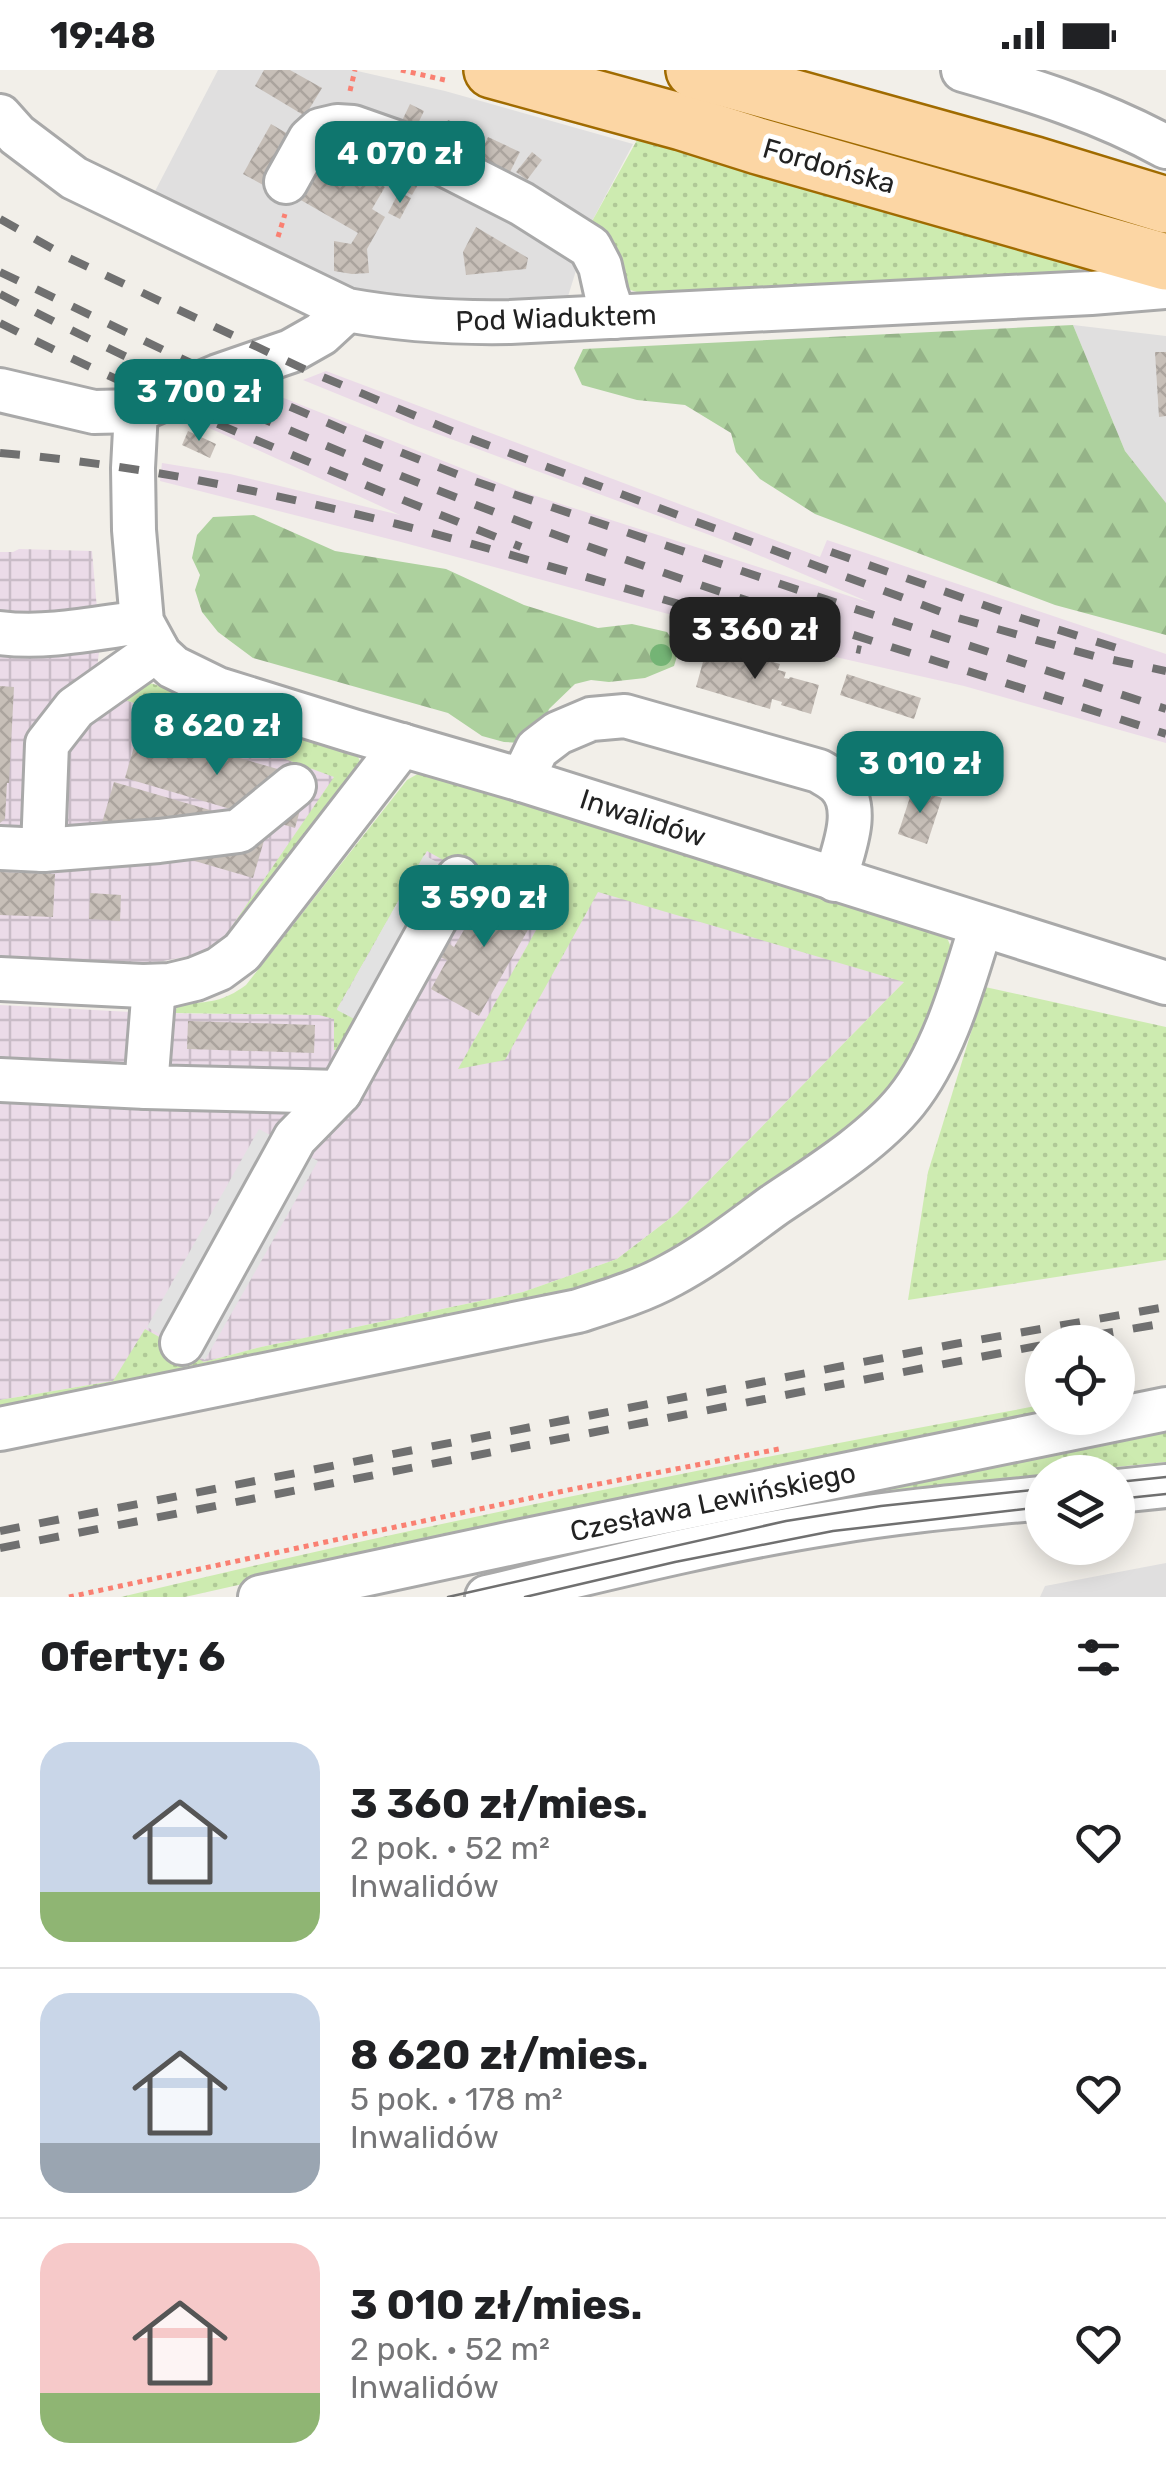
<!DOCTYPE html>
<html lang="pl">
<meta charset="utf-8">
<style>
:root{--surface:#fff;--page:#f6f6f6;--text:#202124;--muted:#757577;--line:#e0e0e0;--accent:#0f766e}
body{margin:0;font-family:Rubik,sans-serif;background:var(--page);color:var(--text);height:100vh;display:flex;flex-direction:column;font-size:38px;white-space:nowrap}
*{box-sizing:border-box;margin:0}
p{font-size:32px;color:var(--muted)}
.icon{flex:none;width:55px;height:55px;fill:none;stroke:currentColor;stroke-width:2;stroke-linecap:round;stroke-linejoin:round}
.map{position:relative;height:1527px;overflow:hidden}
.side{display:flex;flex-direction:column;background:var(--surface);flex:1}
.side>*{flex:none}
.fabs{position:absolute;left:1025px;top:1255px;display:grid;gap:20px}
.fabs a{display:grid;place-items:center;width:110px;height:110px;border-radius:50%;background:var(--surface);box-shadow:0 5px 25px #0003;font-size:50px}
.price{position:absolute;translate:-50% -85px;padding:0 22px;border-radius:20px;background:var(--accent);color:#fff;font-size:32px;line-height:65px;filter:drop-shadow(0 2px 5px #0008)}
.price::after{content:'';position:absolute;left:50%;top:60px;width:30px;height:22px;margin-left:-15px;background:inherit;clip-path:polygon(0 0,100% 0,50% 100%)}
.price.on{background:#222;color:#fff}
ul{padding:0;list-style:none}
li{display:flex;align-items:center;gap:30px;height:250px;padding:0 40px}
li+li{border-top:2px solid var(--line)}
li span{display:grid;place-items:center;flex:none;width:280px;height:200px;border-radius:30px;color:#555}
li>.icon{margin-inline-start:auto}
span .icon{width:120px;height:120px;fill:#fffc;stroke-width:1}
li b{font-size:42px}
h2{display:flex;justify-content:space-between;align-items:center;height:120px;padding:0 40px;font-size:42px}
.status{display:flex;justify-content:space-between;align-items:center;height:70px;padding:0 50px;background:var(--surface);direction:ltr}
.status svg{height:28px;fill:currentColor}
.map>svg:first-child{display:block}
</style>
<div class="status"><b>19:48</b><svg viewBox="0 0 49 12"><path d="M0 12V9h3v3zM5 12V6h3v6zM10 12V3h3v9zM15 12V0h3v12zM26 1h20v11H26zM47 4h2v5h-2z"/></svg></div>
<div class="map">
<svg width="1166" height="1527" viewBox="0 0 1166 1527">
<defs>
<pattern id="industrial-grid" width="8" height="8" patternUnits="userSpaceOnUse" patternTransform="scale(2.5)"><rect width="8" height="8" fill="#ebdbe8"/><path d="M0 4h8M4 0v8" fill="none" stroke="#c9bcc7"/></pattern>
<pattern id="grass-dots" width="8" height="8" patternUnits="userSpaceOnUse" patternTransform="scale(2.5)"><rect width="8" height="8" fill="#cdebb0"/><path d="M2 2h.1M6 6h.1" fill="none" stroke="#b0c997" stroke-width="1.8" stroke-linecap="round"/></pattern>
<pattern id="forest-firs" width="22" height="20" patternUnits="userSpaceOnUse" patternTransform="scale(2.5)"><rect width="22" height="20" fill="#add19e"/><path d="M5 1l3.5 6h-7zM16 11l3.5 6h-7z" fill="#95b388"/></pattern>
<pattern id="building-cross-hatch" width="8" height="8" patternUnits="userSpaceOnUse" patternTransform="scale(2.5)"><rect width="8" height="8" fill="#c7bfb8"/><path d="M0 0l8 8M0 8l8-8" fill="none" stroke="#aba49e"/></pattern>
</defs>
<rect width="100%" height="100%" fill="#f2efe9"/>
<g fill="#e0dfdf">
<path d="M 218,0 L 353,0 L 445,21 L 633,74 L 590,155 L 566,233 L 466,237 L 359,222 L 152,127 Z"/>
<path d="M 1073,255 L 1166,266 L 1166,433 L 1125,381 Z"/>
<path d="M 1166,1493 L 1166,1527 L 1040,1527 L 1045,1516 Z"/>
</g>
<g fill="url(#industrial-grid)">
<path d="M 19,479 L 92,481 L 100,574 L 97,598 L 115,626 L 335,707 L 215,881 L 148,894 L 0,889 L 0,482 L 13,482 Z"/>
<path d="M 420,769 L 905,911 L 677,1143 L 617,1189 L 523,1222 L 261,1277 L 204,1292 L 113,1311 L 0,1330 L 0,935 L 150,943 L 319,945 Z"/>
</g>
<path fill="#ebdbe8" d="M 326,301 L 820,487 L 827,470 L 1166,584 L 1166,673 L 964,616 L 791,577 L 401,472 L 160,411 L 162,393 L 230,404 L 400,445 L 205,356 L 271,323 L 517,420 L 871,533 L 723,470 L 416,356 L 303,310 Z"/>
<g fill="url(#grass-dots)">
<path d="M 637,70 L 1080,195 L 1080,206 L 666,227 L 664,222 C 649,223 636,225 623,216 L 590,155 Z"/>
<path d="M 143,611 L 343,670 C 354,680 361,687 363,703 L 235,872 L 196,893 L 188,887 L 215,881 L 334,707 L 115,626 Z"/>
<path d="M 421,702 L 942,864 L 948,870 L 952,880 L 929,970 L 875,1040 L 688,1174 L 600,1219 L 0,1343 L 0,1330 L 113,1311 L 145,1259 L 204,1292 L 261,1277 L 523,1222 L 617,1189 L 677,1143 L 904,912 L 598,822 L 505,990 L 458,999 L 544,846 L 427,781 L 337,939 L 360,952 L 346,980 L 334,980 L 334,949 L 319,945 L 175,943 L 177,937 L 182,934 C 209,932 223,932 246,915 L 407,710 Z"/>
<path d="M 985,917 L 1166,957 L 1166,1190 L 908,1230 L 928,1102 Z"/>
<path d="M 1042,1335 L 1042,1348 L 362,1487 L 185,1527 L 121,1527 C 426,1454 734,1391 1042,1335 Z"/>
<path d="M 1166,1355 L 1166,1392 L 1065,1402 L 1042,1402 L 1042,1405 L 861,1427 L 860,1417 Z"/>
</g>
<g fill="url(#forest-firs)">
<path d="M 1073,255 L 1125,381 L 1166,433 L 1166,565 L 1055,535 L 815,444 L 760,409 L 736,382 L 731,363 L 685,335 L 637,330 L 582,315 L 574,298 L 583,279 Z"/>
<path d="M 254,445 L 335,481 L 446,499 L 524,535 L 598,558 L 632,554 L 667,562 L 679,580 L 674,596 L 645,608 L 609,612 L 591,610 L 575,614 L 549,639 L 541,663 L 521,673 L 504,672 L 482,666 L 448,643 L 253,588 L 218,562 L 202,542 L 195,520 L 200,505 L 192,488 L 197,465 L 213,447 Z"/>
</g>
<g fill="#e2e2e2">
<path d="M 424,785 L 446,797 L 360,952 L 337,940 Z"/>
<path d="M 259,1059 L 318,1091 L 205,1290 L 147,1257 Z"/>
</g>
<g fill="url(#building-cross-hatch)">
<path d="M 264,0 L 290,0 L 322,18 L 305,46 L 255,16 Z"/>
<path d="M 410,34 L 424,41 L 414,62 L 400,55 Z"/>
<path d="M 448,50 L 462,56 L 452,77 L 438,70 Z"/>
<path d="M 271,54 L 293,67 L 265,116 L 243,104 Z"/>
<path d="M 466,58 L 480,64 L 470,85 L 456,79 Z"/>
<path d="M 488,67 L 520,82 L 509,104 L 478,89 Z"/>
<path d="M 532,82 L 542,90 L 527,110 L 516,102 Z"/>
<path d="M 326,83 L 385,117 L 372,139 L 385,147 L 367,179 L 369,203 L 352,204 L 334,201 L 334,171 L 351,174 L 358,163 L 299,129 Z"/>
<path d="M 398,100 L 419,113 L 412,125 L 391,113 Z"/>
<path d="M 399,122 L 411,128 L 400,149 L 388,143 Z"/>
<path d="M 476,157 L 528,188 L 526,199 L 466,205 L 463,182 Z"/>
<path d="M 1155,282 L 1166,282 L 1166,346 L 1159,347 Z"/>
<path d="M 188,361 L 216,374 L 210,388 L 182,375 Z"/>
<path d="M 706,581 L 732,589 L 734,584 L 755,590 L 756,587 L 780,594 L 778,600 L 786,602 L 784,608 L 789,609 L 790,607 L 819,615 L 811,644 L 781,635 L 782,632 L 772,629 L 770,639 L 696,617 Z"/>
<path d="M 847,604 L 921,628 L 914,649 L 840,625 Z"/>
<path d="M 0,616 L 14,617 L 9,713 L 7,713 L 5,749 L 0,753 Z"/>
<path d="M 139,659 L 309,708 L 295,758 L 125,708 Z"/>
<path d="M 114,712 L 268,757 L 253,808 L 99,763 Z"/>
<path d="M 913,718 L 942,728 L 927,774 L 898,764 Z"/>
<path d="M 0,802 L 55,804 L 53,847 L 0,845 Z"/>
<path d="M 490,815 L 538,842 L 479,946 L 431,919 L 447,890 L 440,887 L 448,873 L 454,877 Z"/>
<path d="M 90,823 L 121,825 L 120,851 L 89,849 Z"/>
<path d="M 188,951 L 315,955 L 314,983 L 187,979 Z"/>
</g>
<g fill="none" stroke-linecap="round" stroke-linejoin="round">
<g stroke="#a9a9a9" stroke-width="48">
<g id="minor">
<path d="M 963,0 C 1033,20 1102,42 1166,77"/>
<path d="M 0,46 L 17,65 L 74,108 L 347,240 C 402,250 454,253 510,252 L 1091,223 L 1166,217"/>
<path d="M 286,112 L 310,69 L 320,60 L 337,56 L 353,57 L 410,77 L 522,134 L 590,177 L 600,196 L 606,223 L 614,247"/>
<path d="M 0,320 L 94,342 L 136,341 L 218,306 L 291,281 L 321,264 L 347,240"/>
<path d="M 136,341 L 133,398 L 134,460 L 142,552 L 160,585 L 173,597 L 218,619 L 353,661 L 522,710 L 1166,913"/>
<path d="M 0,563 C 47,569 96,558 142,552"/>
<path d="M 522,710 L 537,679 L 558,663 L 591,649 L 625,646 L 819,701 C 825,705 834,709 839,715 C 862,739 842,783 835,810"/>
<path d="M 0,778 L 43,780 L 47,674 L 75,638 L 157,580"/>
<path d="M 43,780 L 159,771 L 239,761 L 294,716"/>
<path d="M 0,909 L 143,916 L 170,915 L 195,909 L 219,899 L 242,882 L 402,675"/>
<path d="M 154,916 L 146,1017 L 340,1022 L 458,808"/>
<path d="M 0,1010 L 146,1017"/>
<path d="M 182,1273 L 295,1068 L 340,1022"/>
<path d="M 0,1359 L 578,1241 C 609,1231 642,1221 671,1205 C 707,1186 740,1160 773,1136 C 816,1107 873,1072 906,1031 C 944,984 963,914 981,856"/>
<path d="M 1118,1421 L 1166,1416"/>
<path d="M 260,1527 L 522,1471 L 1166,1339"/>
<path d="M 487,1527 C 601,1500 715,1471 830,1453 C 901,1441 972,1435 1042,1428"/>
</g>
</g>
<g stroke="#a06b00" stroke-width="60">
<g id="major">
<path d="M 492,0 L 682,52 L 758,76 L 1166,192"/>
<path d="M 694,0 L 1035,95 L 1166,135"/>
</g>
</g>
<g stroke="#fa8072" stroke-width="5" stroke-dasharray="5 5" stroke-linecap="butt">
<path d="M 401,0 L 449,11"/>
<path d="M 350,21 L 355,0"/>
<path d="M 278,167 L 285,144"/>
<path d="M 69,1527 L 573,1419 L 779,1379"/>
</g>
<use href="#minor" stroke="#fff" stroke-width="42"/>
<use href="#major" stroke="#fcd6a4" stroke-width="55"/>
<g stroke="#707070" stroke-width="2.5">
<path d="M 1118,1412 L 1166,1407"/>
<path d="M 1118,1429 L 1166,1424"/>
<path d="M 448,1527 L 786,1451 L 881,1436 L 1042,1419"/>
<path d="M 525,1527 L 675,1492 L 833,1461 L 1042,1437"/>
</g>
<g stroke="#707070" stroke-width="8" stroke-dasharray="20 20" stroke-linecap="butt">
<path d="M 0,149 L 69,188 L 306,300 L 466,367 L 958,548 L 1094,586 L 1166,601"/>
<path d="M 0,202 L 218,306 L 354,364 L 474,411 L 849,537 L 1166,639"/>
<path d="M 0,224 C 150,302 305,370 463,430 C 693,519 931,588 1166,664"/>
<path d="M 0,253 C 169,339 346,407 521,477"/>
<path d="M 0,383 C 134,394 267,422 397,454 C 552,493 704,547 861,580"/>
<path d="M 831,482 L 1021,548 L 1120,579"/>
<path d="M 1054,1272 L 1166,1253"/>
<path d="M 0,1461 L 955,1274 L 1166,1237"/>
<path d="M 0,1478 L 1042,1275"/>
</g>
</g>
<circle fill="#74b475" cx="661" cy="585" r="11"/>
<g text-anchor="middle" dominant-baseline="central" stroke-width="10" stroke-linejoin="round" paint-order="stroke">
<g font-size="28" fill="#222" stroke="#fff">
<text transform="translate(829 96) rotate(16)">Fordońska</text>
<text transform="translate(556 248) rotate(-2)">Pod Wiaduktem</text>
<text transform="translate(643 748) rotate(18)">Inwalidów</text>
<text transform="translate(713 1432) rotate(-12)">Czesława Lewińskiego</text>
</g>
</g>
</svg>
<div class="fabs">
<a><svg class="icon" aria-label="locate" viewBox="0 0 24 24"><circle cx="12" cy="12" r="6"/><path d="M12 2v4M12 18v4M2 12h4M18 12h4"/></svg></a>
<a><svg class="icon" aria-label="layers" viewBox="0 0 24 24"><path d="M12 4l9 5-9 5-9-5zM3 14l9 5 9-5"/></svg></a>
</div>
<b class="price" style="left:400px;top:136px">4 070 zł</b>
<b class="price" style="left:199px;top:374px">3 700 zł</b>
<b class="price on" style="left:755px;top:612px">3 360 zł</b>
<b class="price" style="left:217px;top:708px">8 620 zł</b>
<b class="price" style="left:920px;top:746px">3 010 zł</b>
<b class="price" style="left:484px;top:880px">3 590 zł</b>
</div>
<section class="side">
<h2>Oferty: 6<svg class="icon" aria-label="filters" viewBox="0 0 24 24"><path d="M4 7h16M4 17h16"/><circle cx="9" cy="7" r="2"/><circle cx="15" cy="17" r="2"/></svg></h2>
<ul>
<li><span style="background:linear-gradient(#c9d6e8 75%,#8fb573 0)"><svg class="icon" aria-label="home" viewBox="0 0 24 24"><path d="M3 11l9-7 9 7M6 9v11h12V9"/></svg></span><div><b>3 360 zł/mies.</b><p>2 pok. · 52 m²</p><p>Inwalidów</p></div><svg class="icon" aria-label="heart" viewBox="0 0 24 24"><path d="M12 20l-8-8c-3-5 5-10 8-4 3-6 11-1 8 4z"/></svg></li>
<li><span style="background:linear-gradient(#c9d6e8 75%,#9aa5b1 0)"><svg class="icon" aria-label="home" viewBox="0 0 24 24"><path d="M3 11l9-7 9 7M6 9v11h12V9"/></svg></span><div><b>8 620 zł/mies.</b><p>5 pok. · 178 m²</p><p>Inwalidów</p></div><svg class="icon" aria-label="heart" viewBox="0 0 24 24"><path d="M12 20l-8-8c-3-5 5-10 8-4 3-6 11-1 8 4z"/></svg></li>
<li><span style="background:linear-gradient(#f6c9c9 75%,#8fb573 0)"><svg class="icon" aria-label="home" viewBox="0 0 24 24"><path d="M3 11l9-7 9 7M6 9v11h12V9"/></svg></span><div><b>3 010 zł/mies.</b><p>2 pok. · 52 m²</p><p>Inwalidów</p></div><svg class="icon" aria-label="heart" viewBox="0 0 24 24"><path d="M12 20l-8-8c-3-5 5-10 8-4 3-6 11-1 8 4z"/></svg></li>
</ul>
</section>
